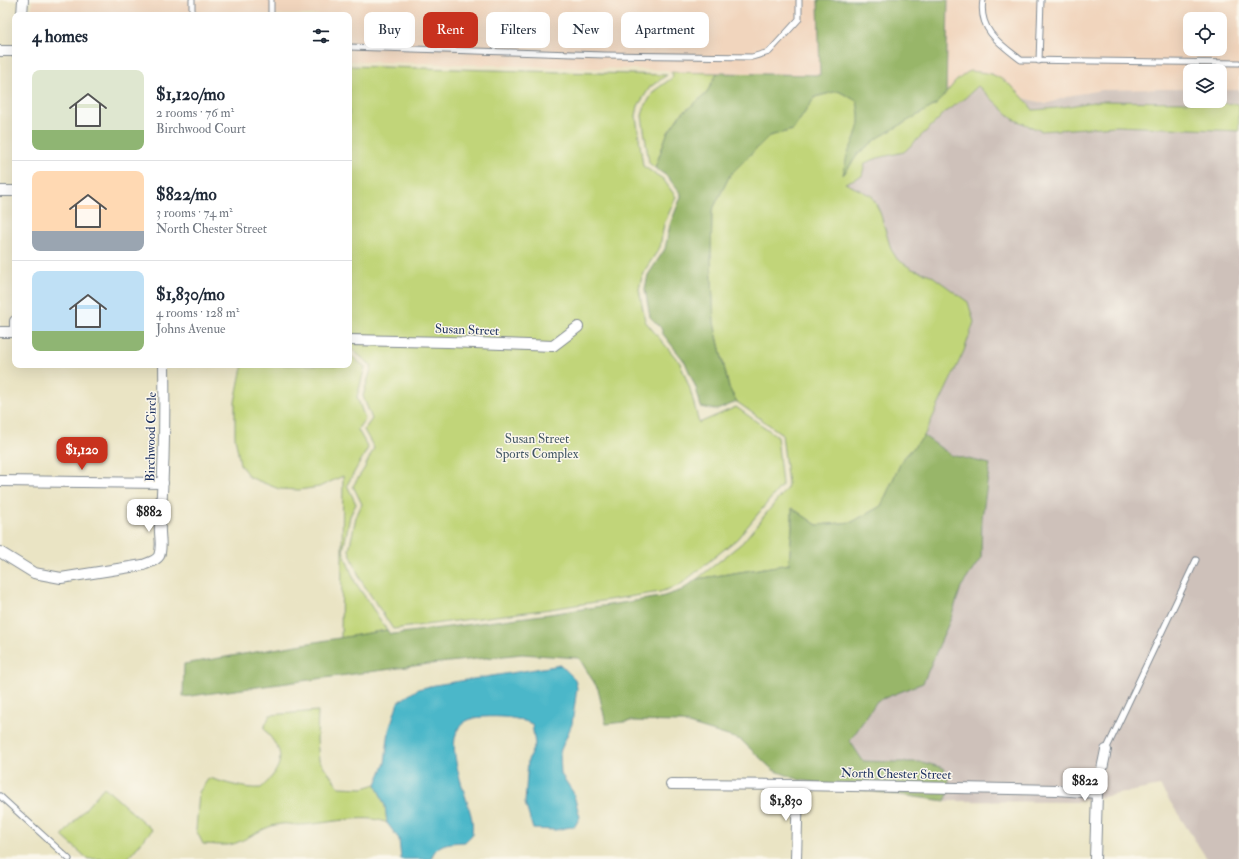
<!DOCTYPE html>
<meta charset="utf-8">
<style>
:root{--surface:#fff;--page:#f6f6f7;--text:#1f2937;--muted:#747a83;--line:#e0e1e3;--accent:#c8321e}
body{margin:0;font-family:"IM FELL Double Pica",serif;background:var(--page);color:var(--text);height:100vh;display:flex;flex-direction:column;font-size:15px;white-space:nowrap}
*{box-sizing:border-box;margin:0}
p{font-size:13px;color:var(--muted)}
.icon{flex:none;width:22px;height:22px;fill:none;stroke:currentColor;stroke-width:2;stroke-linecap:round;stroke-linejoin:round}
.map{position:relative;flex:1;overflow:hidden}
.details{position:absolute;left:12px;top:12px;width:340px;height:356px;display:flex;flex-direction:column;background:var(--surface);border-radius:8px;box-shadow:0 4px 16px #0002}
.details>*{flex:none}
.guide{position:absolute;left:364px;top:12px;width:380px;height:36px;display:flex;gap:8px}
.buttons{position:absolute;left:1183px;top:12px;display:grid;gap:8px}
.buttons a{display:grid;place-items:center;width:44px;height:44px;border-radius:8px;background:var(--surface);box-shadow:0 4px 16px #0002;font-size:20px}
.price{position:absolute;translate:-50% -34px;padding:0 9px;border-radius:8px;background:#fff;color:#222;font-size:13px;line-height:26px;filter:drop-shadow(0 1px 2px #0008)}
.price::after{content:'';position:absolute;left:50%;top:24px;width:12px;height:9px;margin-left:-6px;background:inherit;clip-path:polygon(0 0,100% 0,50% 100%)}
.price.on{background:var(--accent);color:#fff}
ul{padding:0;list-style:none}
li{display:flex;align-items:center;gap:12px;height:100px;padding:0 20px}
li+li{border-top:1px solid var(--line)}
li span{display:grid;place-items:center;flex:none;width:112px;height:80px;border-radius:8px;color:#555}
li>.icon{margin-inline-start:auto}
span .icon{width:48px;height:48px;fill:#fffc;stroke-width:1}
li b{font-size:17px}
h2{display:flex;justify-content:space-between;align-items:center;height:48px;padding:0 20px;font-size:17px}
.pill{padding:0 14px;border-radius:8px;background:var(--surface);box-shadow:0 4px 16px #0002;font-size:14px;line-height:36px}
.pill.on{background:var(--accent);color:#fff}
.map>svg:first-child{display:block}
</style>
<div class="map">
<svg width="1239" height="859" viewBox="0 0 1239 859">
<rect width="100%" height="100%" fill="#fbf7ec"/>
<filter id="ink" filterUnits="userSpaceOnUse"><feTurbulence type="fractalNoise" baseFrequency=".025" numOctaves="2"/><feDisplacementMap in="SourceGraphic" scale="8" xChannelSelector="R" yChannelSelector="G"/><feConvolveMatrix kernelMatrix="1 2 1 2 8 2 1 2 1" color-interpolation-filters="sRGB"/></filter>
<filter id="wash" filterUnits="userSpaceOnUse"><feTurbulence type="fractalNoise" baseFrequency=".012" numOctaves="4" result="noise"/><feDisplacementMap in="SourceGraphic" scale="16" xChannelSelector="R" yChannelSelector="G"/><feGaussianBlur stdDeviation="0.9" result="paint"/><feColorMatrix in="noise" values="0 0 0 0 0 0 0 0 0 0 0 0 0 0 0 0 0 1.4 0 .05"/><feComposite in="paint" operator="in"/></filter>
<g filter="url(#wash)">
<rect width="100%" height="100%" fill="#eae4c4"/>
<g fill="#f1d5bd" fill-rule="evenodd">
<path d="M 32,0 L 818,0 L 820,75 L 671,72 L 667,70 L 349,61 L 349,15 L 32,15 Z"/>
<path d="M 948,0 L 1239,0 L 1239,90 L 1220,90 L 1220,71 L 1190,71 L 1190,89 L 1164,89 L 1072,95 L 1046,104 L 1024,98 L 1003,80 L 991,74 L 969,71 L 946,93 ZM 1190,19 L 1220,19 L 1220,49 L 1190,49 Z"/>
</g>
<g fill="#cec1ba">
<path d="M 978,86 L 1013,119 L 1041,131 L 1117,126 L 1239,131 L 1239,859 L 1207,859 L 1160,786 L 1076,802 L 945,801 L 951,788 L 922,762 L 894,762 L 863,761 L 850,741 L 877,701 L 923,683 L 951,618 L 961,587 L 981,558 L 982,518 L 989,464 L 951,455 L 924,436 L 964,351 L 974,322 L 949,288 L 931,275 L 912,269 L 897,259 L 891,249 L 880,212 L 872,196 L 845,183 L 862,176 L 865,163 L 878,158 L 904,152 L 939,119 L 945,112 L 965,98 Z"/>
<path d="M 1164,89 L 1190,89 L 1190,101 L 1220,101 L 1220,90 L 1239,90 L 1239,104 L 1197,102 L 1099,101 L 1056,108 L 1033,110 L 1024,98 L 1046,104 L 1072,95 L 1102,90 Z"/>
</g>
<g fill="#c1d579" stroke="#6e826c">
<path d="M 349,66 L 667,75 L 650,87 L 638,106 L 636,116 L 643,166 L 663,179 L 676,197 L 664,224 L 660,247 L 643,273 L 639,289 L 645,321 L 680,363 L 690,389 L 699,423 L 736,407 L 777,436 L 782,485 L 737,539 L 680,585 L 660,592 L 550,609 L 393,629 L 360,579 L 349,550 L 356,517 L 362,504 L 353,486 L 364,469 L 374,448 L 364,430 L 372,419 L 363,396 L 372,366 L 349,347 Z"/>
<path d="M 969,71 C 976,72 984,72 991,74 C 1008,80 1023,96 1033,110 L 1056,108 L 1099,101 L 1197,102 L 1239,104 L 1239,131 L 1117,126 L 1041,131 L 1013,119 L 978,86 L 965,98 L 945,112 L 939,119 L 904,152 L 878,158 L 865,163 L 862,176 L 845,183 L 872,196 L 880,212 L 891,249 L 897,259 L 912,269 L 931,275 L 968,302 L 974,322 L 964,351 L 924,436 L 902,460 L 881,506 L 852,522 L 817,525 L 792,508 L 792,527 L 789,564 L 697,579 L 742,543 L 787,488 L 788,484 L 782,434 L 737,402 L 729,388 L 714,323 L 711,259 L 712,211 L 730,175 L 769,136 L 793,130 L 815,97 L 838,91 L 857,101 C 859,109 860,118 859,126 C 855,143 845,157 844,174 L 859,153 L 878,138 L 937,104 L 956,81 Z"/>
<path d="M 671,72 L 717,73 L 706,94 L 680,115 L 667,134 L 655,168 L 649,163 L 642,116 L 644,108 L 654,91 L 672,78 L 673,75 Z"/>
<path d="M 349,354 L 365,367 L 357,397 L 365,419 L 359,427 L 358,430 L 368,448 L 347,485 L 356,504 L 350,516 L 343,551 L 355,582 L 387,630 L 341,638 L 343,476 L 319,487 L 299,490 L 279,489 L 249,477 L 240,464 L 235,437 L 235,402 L 241,372 L 243,365 L 349,365 Z"/>
<path d="M 318,711 L 317,740 L 319,760 L 339,787 L 363,788 L 376,784 L 385,806 L 387,823 C 367,812 323,825 299,825 C 293,825 287,823 281,824 C 264,826 252,837 236,843 C 227,847 213,844 203,844 L 196,830 L 199,792 L 209,778 C 226,783 244,789 261,788 C 272,778 286,762 277,747 C 273,740 268,734 264,728 L 270,715 Z"/>
<path d="M 104,787 L 152,830 L 127,859 L 88,859 L 62,836 Z"/>
</g>
<g fill="#98b669" stroke="#5a7264">
<path d="M 818,0 L 948,0 L 946,93 L 937,104 L 878,138 L 859,153 L 843,175 L 847,155 L 855,138 L 859,124 L 859,113 L 857,101 L 838,91 L 815,97 L 793,130 L 769,136 L 730,175 L 712,211 L 711,259 L 714,323 L 729,388 L 737,402 L 734,403 L 717,410 L 701,407 L 696,388 L 685,362 L 663,334 L 661,328 L 650,317 L 645,289 L 648,275 L 665,249 L 670,225 L 681,197 L 681,194 L 667,176 L 655,168 L 667,134 L 680,115 L 706,94 L 717,73 L 820,75 Z"/>
<path d="M 924,436 L 951,455 L 990,464 L 982,518 L 981,558 L 961,587 L 951,618 L 923,683 L 877,701 L 850,741 L 863,761 L 894,762 L 922,762 L 944,768 L 951,788 L 945,801 L 847,788 L 800,780 L 773,770 L 741,740 L 682,722 L 632,721 L 606,724 L 598,689 L 579,658 L 522,654 L 421,665 L 183,697 L 184,664 L 387,630 L 390,634 L 394,634 L 550,614 L 661,597 L 682,590 L 697,579 L 789,564 L 792,527 L 792,508 L 817,525 L 852,522 L 881,506 L 902,460 Z"/>
</g>
<path fill="#4cb7c9" stroke="#347394" d="M 561,665 L 575,679 L 577,688 L 572,724 L 560,752 L 561,774 L 573,792 L 580,817 L 575,826 L 556,830 L 533,829 L 525,803 L 528,760 L 535,744 L 532,724 C 517,717 500,716 483,717 C 429,719 467,791 472,820 C 473,825 472,830 472,835 L 465,842 C 449,843 437,842 431,859 L 401,859 L 399,839 L 387,823 L 385,806 L 376,784 L 385,763 L 389,730 L 398,702 L 418,689 L 435,685 Z"/>
</g>
<g filter="url(#ink)">
<g fill="none" stroke-linecap="round" stroke-linejoin="round">
<g stroke="#828a91" stroke-width="7">
<g id="lane">
<path d="M 983,0 C 978,30 1000,44 1021,60 L 1239,63"/>
<path d="M 192,10 L 192,0"/>
<path d="M 271,15 L 271,0"/>
<path d="M 349,47 L 604,55 L 752,57 L 769,52 L 799,19 L 799,0"/>
<path d="M 1039,61 L 1041,0"/>
<path d="M 1106,750 L 1196,560"/>
<path d="M 0,796 L 69,859"/>
</g>
</g>
<g stroke="#828a91" stroke-width="12">
<g id="street">
<path d="M 22,15 L 23,0"/>
<path d="M 0,51 L 15,51"/>
<path d="M 0,191 L 15,191"/>
<path d="M 0,332 L 15,332"/>
<path d="M 15,332 L 15,321"/>
<path d="M 349,340 L 448,342 L 553,346 L 578,327"/>
<path d="M 0,481 L 163,483"/>
<path d="M 0,552 L 34,573 L 61,578 L 143,565 C 148,563 156,561 159,556 C 163,546 159,535 160,525 C 164,472 165,419 164,365"/>
<path d="M 671,784 L 798,785 L 1057,790 L 1097,793"/>
<path d="M 796,859 L 798,785"/>
<path d="M 1095,859 L 1097,793 L 1106,750"/>
</g>
</g>
<use href="#lane" stroke="#fff" stroke-width="5"/>
<use href="#street" stroke="#fff" stroke-width="10"/>
</g>
</g>
<g text-anchor="middle" dominant-baseline="central" stroke-width="3" stroke-linejoin="round" paint-order="stroke">
<g font-size="13" fill="#1b2f5e" stroke="#fbf7ec">
<text transform="translate(467 330) rotate(2)">Susan Street</text>
<text transform="translate(151 437) rotate(-89)">Birchwood Circle</text>
<text transform="translate(896 774) rotate(1)">North Chester Street</text>
</g>
<g font-size="13" fill="#445865" stroke="#fbf7ec">
<text x="537" y="439">Susan Street<tspan x="537" dy="15">Sports Complex</tspan></text>
</g>
</g>
</svg>
<div class="buttons">
<a><svg class="icon" aria-label="locate" viewBox="0 0 24 24"><circle cx="12" cy="12" r="6"/><path d="M12 2v4M12 18v4M2 12h4M18 12h4"/></svg></a>
<a><svg class="icon" aria-label="layers" viewBox="0 0 24 24"><path d="M12 4l9 5-9 5-9-5zM3 14l9 5 9-5"/></svg></a>
</div>
<b class="price on" style="left:82px;top:471px">$1,120</b>
<b class="price" style="left:149px;top:533px">$882</b>
<b class="price" style="left:1085px;top:802px">$822</b>
<b class="price" style="left:786px;top:822px">$1,830</b>
<div class="guide">
<a class="pill">Buy</a>
<a class="pill on">Rent</a>
<a class="pill">Filters</a>
<a class="pill">New</a>
<a class="pill">Apartment</a>
</div>
<section class="details">
<h2>4 homes<svg class="icon" aria-label="filters" viewBox="0 0 24 24"><path d="M4 7h16M4 17h16"/><circle cx="9" cy="7" r="2"/><circle cx="15" cy="17" r="2"/></svg></h2>
<ul>
<li><span style="background:linear-gradient(#dfe7d0 75%,#8fb573 0)"><svg class="icon" aria-label="home" viewBox="0 0 24 24"><path d="M3 11l9-7 9 7M6 9v11h12V9"/></svg></span><div><b>$1,120/mo</b><p>2 rooms · 76 m²</p><p>Birchwood Court</p></div></li>
<li><span style="background:linear-gradient(#ffd9b3 75%,#9aa5b1 0)"><svg class="icon" aria-label="home" viewBox="0 0 24 24"><path d="M3 11l9-7 9 7M6 9v11h12V9"/></svg></span><div><b>$822/mo</b><p>3 rooms · 74 m²</p><p>North Chester Street</p></div></li>
<li><span style="background:linear-gradient(#bfe0f5 75%,#8fb573 0)"><svg class="icon" aria-label="home" viewBox="0 0 24 24"><path d="M3 11l9-7 9 7M6 9v11h12V9"/></svg></span><div><b>$1,830/mo</b><p>4 rooms · 128 m²</p><p>Johns Avenue</p></div></li>
</ul>
</section>
</div>
